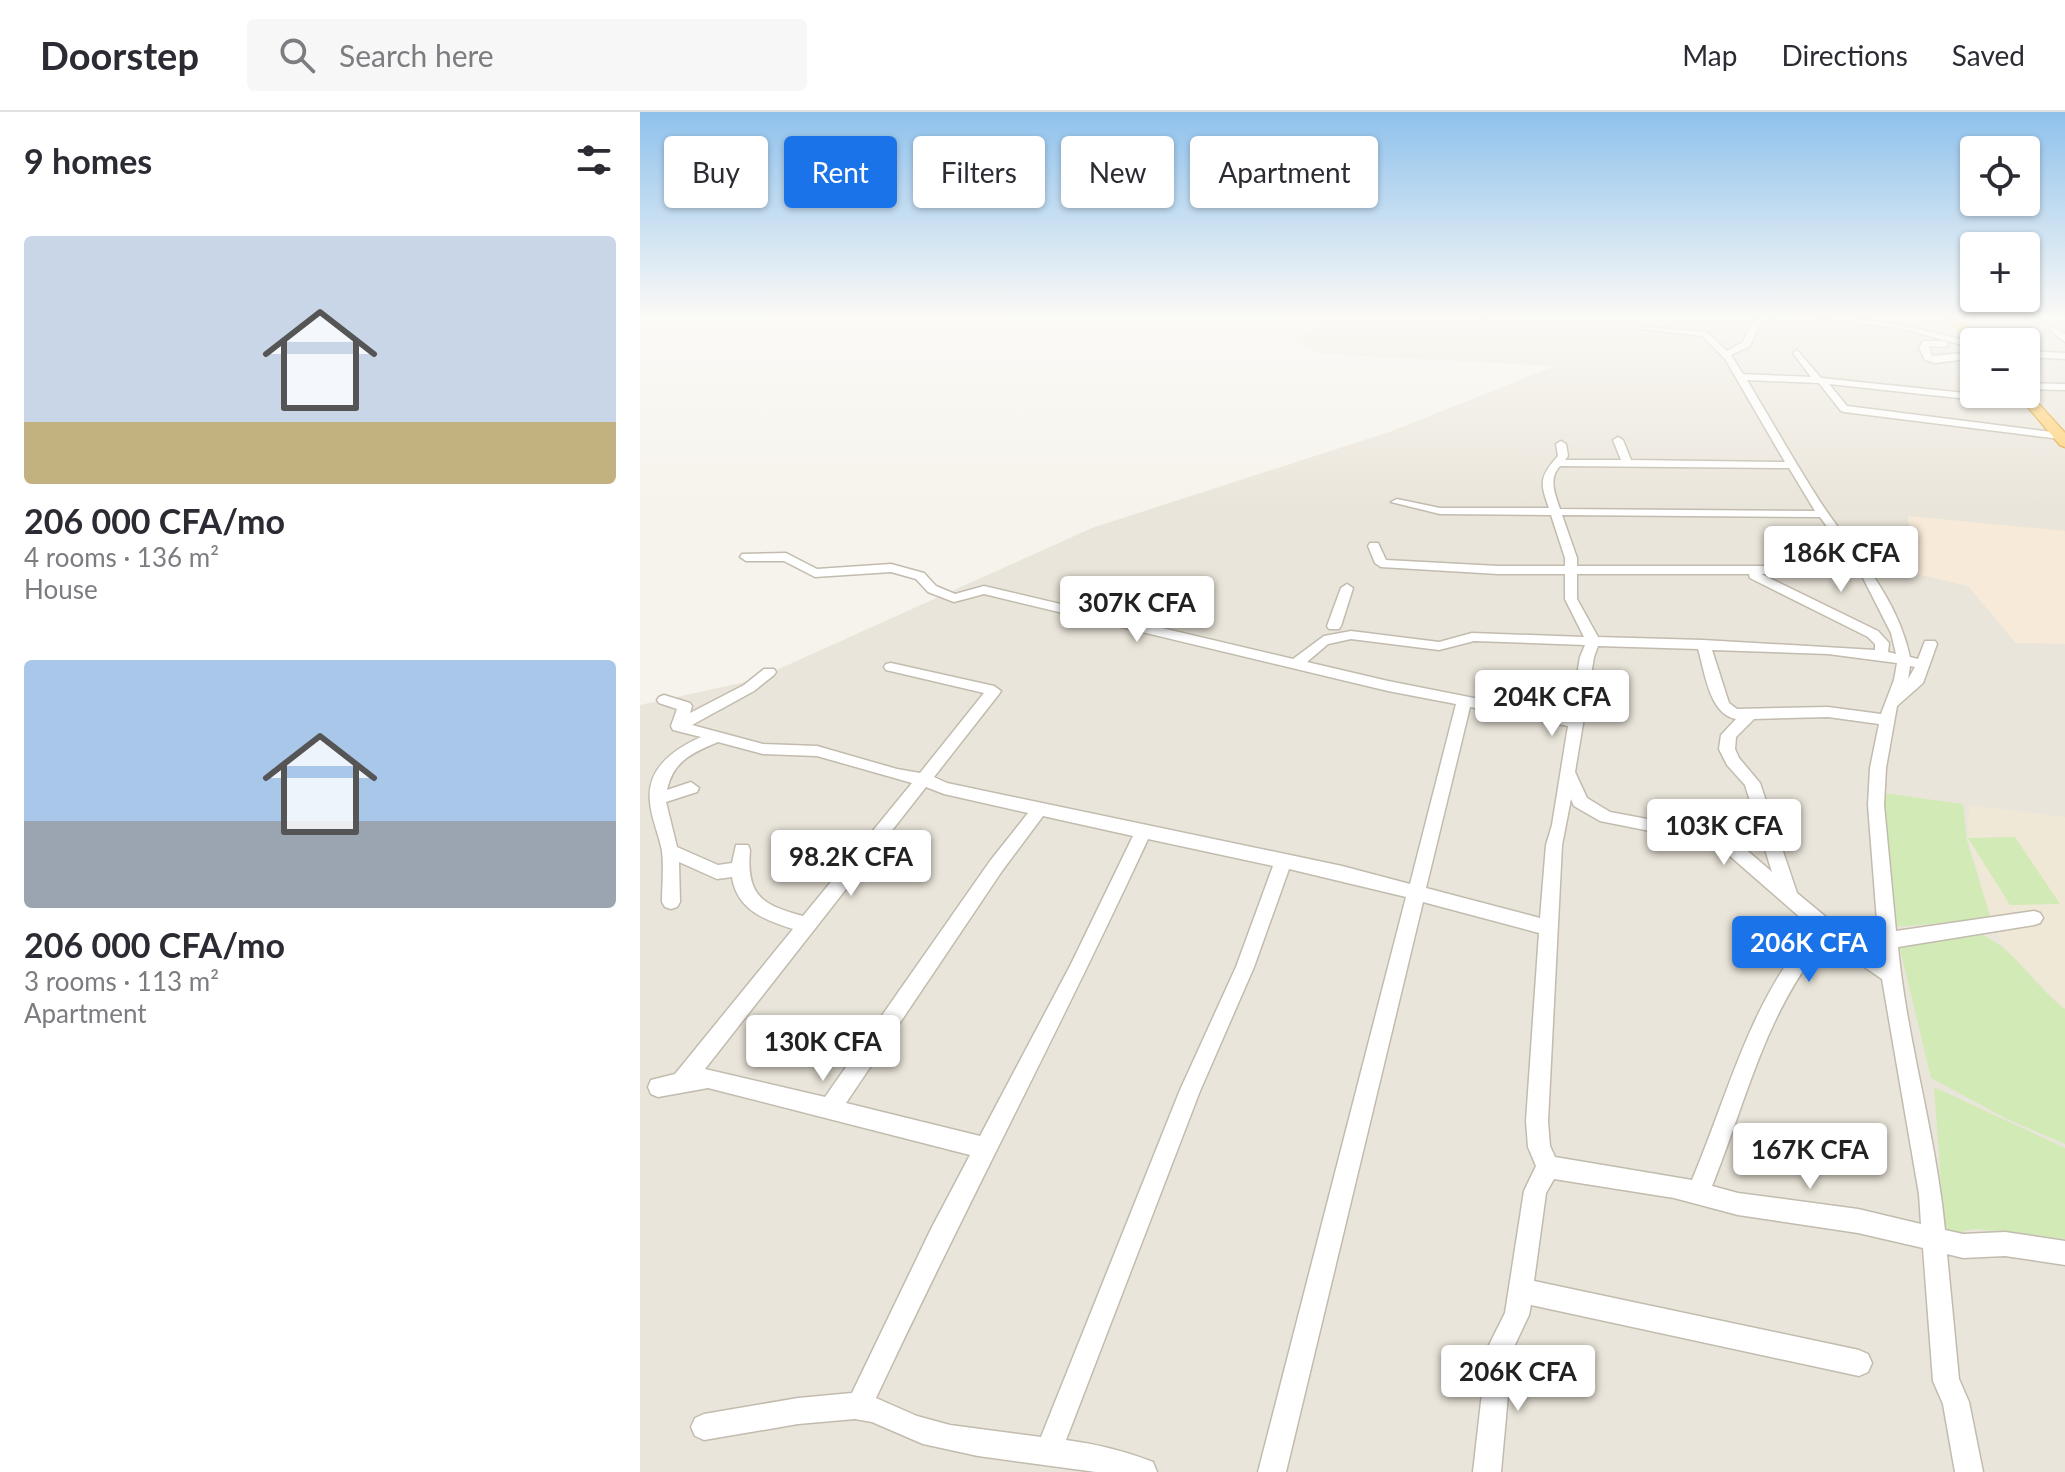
<!DOCTYPE html>
<meta charset="utf-8">
<style>
:root{--surface:#fff;--page:#f7f7f7;--text:#2b2b33;--muted:#7c7c81;--line:#e1e1e2;--accent:#1a73e8}
body{margin:0;font-family:Lato,sans-serif;background:var(--page);color:var(--text);height:100vh;display:flex;flex-direction:column;font-size:30px;white-space:nowrap}
*{box-sizing:border-box;margin:0}
p{font-size:26px;color:var(--muted)}
.icon{flex:none;width:44px;height:44px;fill:none;stroke:currentColor;stroke-width:2;stroke-linecap:round;stroke-linejoin:round}
.map{position:relative;flex:1;overflow:hidden}
.panel{display:flex;flex-direction:column;background:var(--surface);width:640px}
.panel>*{flex:none}
.top-card{position:absolute;left:24px;top:24px;width:760px;height:72px;display:flex;gap:16px}
.controls{position:absolute;left:1320px;top:24px;display:grid;gap:16px}
.controls a{display:grid;place-items:center;width:80px;height:80px;border-radius:8px;background:var(--surface);box-shadow:0 2px 6px #0004;font-size:40px}
.price{position:absolute;translate:-50% -68px;padding:0 18px;border-radius:8px;background:#fff;color:#222;font-size:26px;line-height:52px;filter:drop-shadow(0 2px 4px #0008)}
.price::after{content:'';position:absolute;left:50%;top:48px;width:24px;height:18px;margin-left:-12px;background:inherit;clip-path:polygon(0 0,100% 0,50% 100%)}
.price.selected{background:var(--accent);color:#fff}
ul{padding:0;list-style:none}
li{display:grid;align-content:center;gap:16px;height:424px;padding:0 24px}
li span{display:grid;place-items:center;height:248px;border-radius:8px;color:#555}
li>.icon{margin-inline-start:auto}
span .icon{width:144px;height:144px;fill:#fffc;stroke-width:1}
li b{font-size:34px}
h2{display:flex;justify-content:space-between;align-items:center;height:96px;padding:0 24px;font-size:34px}
.chip{padding:0 28px;border-radius:8px;background:var(--surface);box-shadow:0 2px 6px #0004;font-size:28px;line-height:72px}
.chip.selected{background:var(--accent);color:#fff}
header{display:flex;align-items:center;gap:48px;box-sizing:border-box;height:112px;padding:0 40px;background:var(--surface);border-bottom:2px solid var(--line)}
header strong{font-size:38px}
nav{display:flex;gap:44px;margin-inline-start:auto;font-size:28px}
.search{width:560px;height:72px;background:var(--page);display:flex;align-items:center;gap:20px;box-sizing:border-box;padding:0 28px;border-radius:8px;color:var(--muted);font-size:30px}
main{display:flex;flex:1;min-height:0}
.map>svg:first-child{display:block}
</style>
<header>
<strong>Doorstep</strong>
<div class="search"><svg class="icon" aria-label="search" viewBox="0 0 24 24"><circle cx="10" cy="10" r="6"/><path d="M15 15l6 6"/></svg>Search here</div>
<nav><a>Map</a><a>Directions</a><a>Saved</a></nav>
</header>
<main>
<section class="panel">
<h2>9 homes<svg class="icon" aria-label="filters" viewBox="0 0 24 24"><path d="M4 7h16M4 17h16"/><circle cx="9" cy="7" r="2"/><circle cx="15" cy="17" r="2"/></svg></h2>
<ul>
<li><span style="background:linear-gradient(#c9d6e8 75%,#c2b280 0)"><svg class="icon" aria-label="home" viewBox="0 0 24 24"><path d="M3 11l9-7 9 7M6 9v11h12V9"/></svg></span><div><b>206 000 CFA/mo</b><p>4 rooms · 136 m²</p><p>House</p></div></li>
<li><span style="background:linear-gradient(#a9c7e8 65%,#9aa5b1 0)"><svg class="icon" aria-label="home" viewBox="0 0 24 24"><path d="M3 11l9-7 9 7M6 9v11h12V9"/></svg></span><div><b>206 000 CFA/mo</b><p>3 rooms · 113 m²</p><p>Apartment</p></div></li>
</ul>
</section>
<div class="map">
<svg width="1425" height="1360" viewBox="0 0 1425 1360">
<rect width="100%" height="100%" fill="#f6f3ec"/>
<path fill="#eae5da" fill-rule="evenodd" d="M 700,204 L 1425,204 L 1425,1360 L 0,1360 L 0,593 L 114,568 L 452,416 L 752,319 L 915,254 L 684,242 L 653,228 ZM 1334,230 L 1386,230 L 1386,282 L 1334,282 Z"/>
<path fill="#f7ead8" d="M 1268,404 L 1425,419 L 1425,532 L 1376,531 L 1328,474 L 1272,461 L 1246,444 L 1243,421 L 1269,417 Z"/>
<path fill="#efe8d6" d="M 1329,693 L 1425,705 L 1425,897 L 1363,834 L 1351,807 L 1328,726 Z"/>
<g fill="#d2eab5">
<path d="M 1243,681 L 1323,692 L 1327,729 L 1351,807 L 1255,815 Z"/>
<path d="M 1375,725 L 1420,792 L 1370,793 L 1328,726 Z"/>
<path d="M 1338,821 C 1376,836 1393,874 1425,897 L 1425,1032 L 1367,1007 L 1291,966 L 1259,833 Z"/>
<path d="M 1294,975 L 1425,1036 L 1425,1127 L 1334,1117 L 1305,1124 Z"/>
</g>
<g fill="none" stroke-linecap="round" stroke-linejoin="round">
<g stroke="#c2bbae" stroke-width="3">
<g id="minor">
<path d="M 836,204 L 845,204 L 846,205 L 842,207 Z"/>
<path d="M 1123,204 L 1134,204 L 1120,211 L 1110,234 L 1091,243 L 1103,262 L 1171,265 L 1153,241 L 1157,238 L 1181,266 L 1392,288 L 1397,291 L 1392,294 L 1189,272 L 1207,294 L 1420,321 L 1425,324 L 1420,327 L 1204,300 L 1201,299 L 1179,271 L 1107,268 C 1131,308 1154,349 1179,388 C 1213,440 1256,481 1270,545 L 1278,547 L 1285,529 L 1295,529 L 1297,532 L 1283,571 L 1257,594 L 1246,656 L 1244,693 L 1256,819 L 1394,799 L 1400,801 L 1403,806 L 1400,811 L 1394,813 L 1258,835 C 1267,930 1296,1022 1305,1118 L 1323,1122 L 1365,1120 L 1425,1129 L 1425,1153 L 1365,1144 L 1323,1146 L 1307,1142 L 1319,1267 L 1329,1290 L 1343,1360 L 1315,1360 L 1303,1292 L 1293,1269 L 1283,1136 L 1218,1121 L 1098,1103 L 1034,1086 L 914,1067 L 906,1081 L 894,1169 L 1219,1238 L 1228,1242 L 1232,1251 L 1228,1260 L 1219,1264 L 891,1193 L 889,1203 L 872,1239 L 861,1360 L 833,1360 L 847,1237 L 865,1201 L 884,1079 L 896,1054 L 888,1035 L 886,1009 L 899,821 L 783,790 L 646,1360 L 618,1360 L 766,785 L 649,757 L 614,855 L 560,979 L 426,1328 C 456,1332 485,1339 513,1350 L 517,1360 L 456,1360 L 338,1344 L 283,1332 L 232,1310 L 215,1307 L 158,1312 L 64,1328 L 55,1324 L 51,1315 L 55,1306 L 64,1302 L 158,1286 L 212,1281 L 291,1117 L 330,1043 L 68,976 L 18,985 L 11,982 L 8,975 L 11,968 L 35,962 L 153,817 C 125,808 97,798 92,765 L 77,767 L 39,750 L 40,790 L 37,795 L 31,797 L 25,795 L 22,790 C 22,773 24,756 22,739 C 19,722 11,706 10,690 C 6,656 34,637 61,625 L 33,618 L 31,614 L 37,597 L 19,591 L 17,588 L 19,585 L 24,583 L 50,591 L 52,594 L 50,601 L 104,573 L 124,557 L 134,557 L 136,560 L 134,563 L 114,579 L 52,613 L 123,632 L 177,634 L 257,657 L 280,661 L 344,581 L 246,558 L 244,555 L 246,552 L 251,551 L 354,574 L 361,579 L 359,582 L 294,665 L 307,671 L 702,754 L 770,772 L 816,592 L 748,579 L 344,482 L 314,490 L 288,480 L 276,467 L 251,460 L 175,465 L 144,449 L 106,449 L 100,445 L 102,442 L 146,441 L 177,457 L 251,452 L 284,461 L 296,474 L 315,482 L 344,474 L 653,547 L 684,524 L 711,519 L 799,530 L 832,521 L 944,525 L 925,487 L 925,462 L 858,462 L 741,455 L 735,451 L 728,434 L 730,431 L 738,431 L 746,448 L 858,454 L 925,454 L 925,446 L 911,403 L 800,402 L 751,390 L 757,387 L 800,396 L 909,396 C 900,371 899,365 918,344 L 916,332 L 921,329 L 926,332 L 928,344 L 925,348 L 981,348 L 973,328 L 978,325 L 983,328 L 991,348 L 1145,350 L 1085,247 L 1062,224 L 1000,217 L 1004,215 L 1067,220 L 1087,239 L 1103,230 L 1113,208 ZM 920,354 L 1149,356 L 1175,399 L 920,397 C 915,382 908,367 920,354 ZM 922,403 L 1180,405 L 1216,454 L 937,454 L 937,446 ZM 937,462 L 1109,462 L 1110,466 L 1228,525 L 1235,532 L 1235,538 L 1063,528 L 958,525 L 937,487 ZM 1121,462 L 1221,462 L 1251,521 L 1256,542 L 1248,540 L 1249,531 L 1238,519 ZM 711,527 L 799,538 L 834,529 L 945,533 L 940,545 L 930,605 L 748,569 L 667,550 L 688,532 ZM 958,534 L 1058,537 C 1065,560 1069,602 1096,607 L 1081,623 L 1079,637 L 1087,653 L 1105,673 L 1132,760 L 1095,728 L 1055,716 L 970,700 L 947,686 L 935,660 L 954,545 ZM 1072,538 L 1188,542 L 1257,551 L 1254,568 L 1241,602 L 1188,595 L 1097,597 L 1089,591 ZM 1270,554 L 1275,555 L 1267,569 L 1268,568 ZM 830,595 L 928,614 L 912,713 L 906,733 L 900,806 L 786,776 ZM 1188,605 L 1239,612 L 1230,656 L 1228,693 L 1238,822 L 1210,825 L 1157,781 L 1120,671 L 1099,646 L 1095,637 L 1096,625 L 1114,607 ZM 78,630 L 123,642 L 177,644 L 272,671 L 163,804 C 122,793 106,784 110,738 L 108,733 L 96,733 L 92,751 L 78,753 L 37,735 L 26,690 L 57,680 L 59,676 L 51,670 L 27,678 C 33,649 52,641 78,630 ZM 286,675 L 304,682 L 388,701 L 350,749 L 185,985 L 65,957 ZM 931,687 L 934,694 L 960,709 L 1055,728 L 1083,738 L 1185,827 L 1162,830 C 1106,903 1087,985 1052,1068 L 915,1045 L 910,1034 L 908,1009 L 922,733 ZM 403,704 L 493,724 L 431,852 L 340,1024 L 206,991 L 362,759 ZM 508,727 L 633,754 L 596,855 L 540,978 L 401,1325 L 310,1313 L 277,1304 L 236,1286 C 324,1098 421,915 508,727 ZM 1239,837 L 1240,845 L 1230,839 ZM 1204,841 L 1242,867 L 1279,1082 L 1281,1112 L 1218,1097 L 1098,1081 L 1072,1074 C 1104,995 1122,913 1174,843 Z"/>
<path d="M 1170,204 C 1226,204 1280,217 1334,230 L 1334,236 L 1263,217 Z"/>
<path d="M 1414,215 L 1425,222 L 1425,230 L 1411,219 L 1411,215 Z"/>
<path d="M 1283,229 L 1305,229 L 1309,232 L 1305,235 L 1289,234 L 1292,244 L 1334,240 L 1334,246 L 1295,251 L 1285,248 L 1279,236 Z"/>
<path d="M 1386,239 L 1425,241 L 1425,247 L 1386,245 Z"/>
<path d="M 1386,271 L 1425,272 L 1425,278 L 1386,277 Z"/>
<path d="M 707,472 L 713,476 L 701,514 L 699,517 L 689,517 L 687,514 L 701,476 Z"/>
</g>
</g>
<g stroke="#e0a43c" stroke-width="3">
<g id="highway">
<path d="M 1307,204 L 1320,204 L 1343,230 L 1332,233 Z"/>
<path d="M 1386,278 L 1425,321 L 1425,335 L 1420,333 L 1377,282 L 1386,282 Z"/>
</g>
</g>
<use href="#minor" fill="#fff" fill-rule="evenodd"/>
<use href="#highway" fill="#ffcf6e" fill-rule="evenodd"/>
</g>
<linearGradient id="sky" x2="0" y2="1"><stop stop-color="#8fc1ec"/><stop offset="0.52" stop-color="#fbfaf6"/><stop offset="1" stop-color="#fbfaf6" stop-opacity="0"/></linearGradient>
<rect width="1425" height="394" fill="url(#sky)"/>
</svg>
<div class="controls">
<a><svg class="icon" aria-label="locate" viewBox="0 0 24 24"><circle cx="12" cy="12" r="6"/><path d="M12 2v4M12 18v4M2 12h4M18 12h4"/></svg></a>
<a>+</a>
<a>−</a>
</div>
<b class="price" style="left:1201px;top:482px">186K CFA</b>
<b class="price" style="left:497px;top:532px">307K CFA</b>
<b class="price" style="left:912px;top:626px">204K CFA</b>
<b class="price" style="left:1084px;top:755px">103K CFA</b>
<b class="price" style="left:211px;top:786px">98.2K CFA</b>
<b class="price selected" style="left:1169px;top:872px">206K CFA</b>
<b class="price" style="left:183px;top:971px">130K CFA</b>
<b class="price" style="left:1170px;top:1079px">167K CFA</b>
<b class="price" style="left:878px;top:1301px">206K CFA</b>
<div class="top-card">
<a class="chip">Buy</a>
<a class="chip selected">Rent</a>
<a class="chip">Filters</a>
<a class="chip">New</a>
<a class="chip">Apartment</a>
</div>
</div>
</main>
